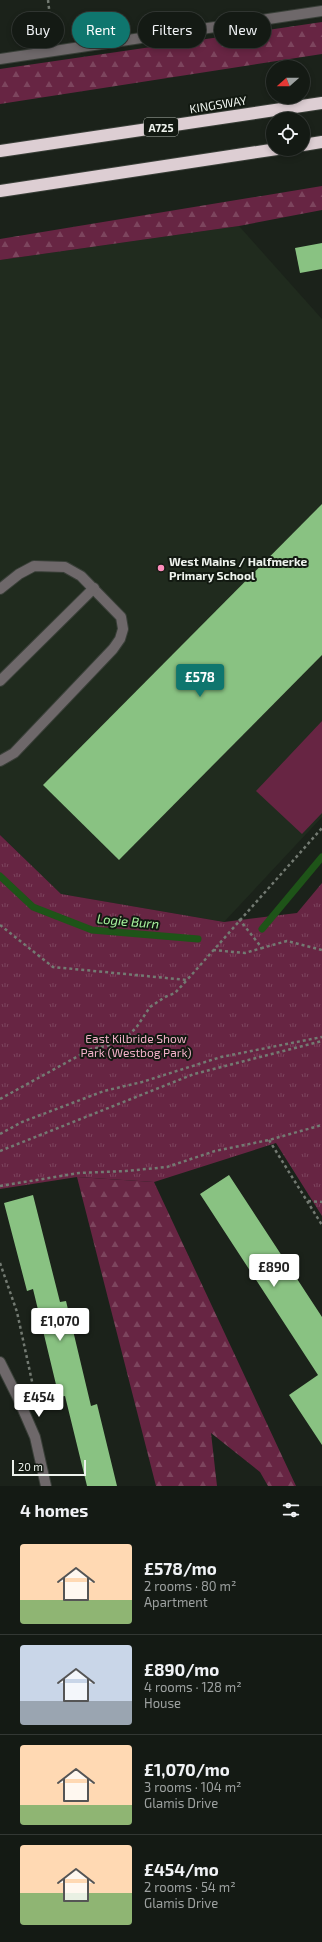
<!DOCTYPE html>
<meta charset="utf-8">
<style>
:root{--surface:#141a14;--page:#212722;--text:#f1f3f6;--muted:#9da1a0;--line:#333834;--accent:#0f766e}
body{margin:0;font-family:"Exo 2",sans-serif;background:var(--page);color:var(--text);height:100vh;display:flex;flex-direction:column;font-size:15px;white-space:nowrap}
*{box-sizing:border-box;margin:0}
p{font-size:13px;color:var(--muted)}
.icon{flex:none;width:22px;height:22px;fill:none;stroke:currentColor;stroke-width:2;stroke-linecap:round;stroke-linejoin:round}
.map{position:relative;height:1486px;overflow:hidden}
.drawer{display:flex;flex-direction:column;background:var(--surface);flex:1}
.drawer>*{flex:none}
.top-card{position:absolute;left:12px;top:12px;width:298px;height:36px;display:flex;gap:8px}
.needle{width:26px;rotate:249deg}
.buttons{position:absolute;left:266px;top:60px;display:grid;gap:8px}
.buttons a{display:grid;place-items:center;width:44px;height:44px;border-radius:50%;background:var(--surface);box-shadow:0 2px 6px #0003,0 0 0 1px var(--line);font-size:20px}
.scale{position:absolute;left:12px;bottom:10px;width:74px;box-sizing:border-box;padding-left:4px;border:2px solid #eef3ed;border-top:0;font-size:11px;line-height:14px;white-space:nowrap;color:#eef3ed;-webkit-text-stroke:3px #121911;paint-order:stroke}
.price{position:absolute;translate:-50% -34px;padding:0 9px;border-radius:4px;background:#fff;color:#222;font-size:13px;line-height:26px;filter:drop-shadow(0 1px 2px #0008)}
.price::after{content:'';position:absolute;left:50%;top:24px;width:12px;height:9px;margin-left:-6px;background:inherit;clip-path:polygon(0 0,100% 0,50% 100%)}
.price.selected{background:var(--accent);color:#fff}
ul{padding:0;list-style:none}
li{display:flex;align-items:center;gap:12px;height:100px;padding:0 20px}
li+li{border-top:1px solid var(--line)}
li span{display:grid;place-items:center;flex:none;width:112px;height:80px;border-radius:4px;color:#555}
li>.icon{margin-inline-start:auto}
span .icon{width:48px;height:48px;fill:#fffc;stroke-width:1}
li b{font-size:17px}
h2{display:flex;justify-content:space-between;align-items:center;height:48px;padding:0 20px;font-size:17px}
.chip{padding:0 14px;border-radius:18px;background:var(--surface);box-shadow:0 2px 6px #0003,0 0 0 1px var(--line);font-size:14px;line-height:36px}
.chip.selected{background:var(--accent);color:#fff}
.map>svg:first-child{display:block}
</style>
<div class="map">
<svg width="322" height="1486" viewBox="0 0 322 1486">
<defs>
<pattern id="forest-firs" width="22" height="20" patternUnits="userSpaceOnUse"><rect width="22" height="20" fill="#672543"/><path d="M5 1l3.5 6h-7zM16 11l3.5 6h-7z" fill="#7d455e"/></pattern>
<pattern id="park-tufts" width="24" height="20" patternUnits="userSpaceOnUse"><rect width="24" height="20" fill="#672543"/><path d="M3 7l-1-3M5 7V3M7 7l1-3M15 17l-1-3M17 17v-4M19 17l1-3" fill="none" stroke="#7d455e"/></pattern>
</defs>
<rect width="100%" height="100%" fill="#1b221a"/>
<path fill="#202b1e" d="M 239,226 L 322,319 L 322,817 L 224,922 L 60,894 L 0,835 L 0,260 Z"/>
<g fill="url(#forest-firs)">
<path d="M 322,22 L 322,54 L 0,104 L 0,69 Z"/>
<path d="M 322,186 L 322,210 L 239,226 L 0,260 L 0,239 Z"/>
<path d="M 77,1177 L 154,1182 L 296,1486 L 268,1486 L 260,1472 L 211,1433 L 217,1486 L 156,1486 Z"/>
</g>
<path fill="url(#park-tufts)" d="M 0,835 L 61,894 L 224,922 L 297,913 L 322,883 L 322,1216 L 276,1143 L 154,1182 L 77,1177 L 0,1189 Z"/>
<path fill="#672543" d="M 322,721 L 322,813 L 302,834 L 256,791 Z"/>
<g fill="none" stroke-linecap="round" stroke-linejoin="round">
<g stroke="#1e5418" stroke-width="7">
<path d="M 0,876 L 33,907 L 92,930 L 198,939"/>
<path d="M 262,929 L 322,857"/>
</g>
</g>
<g fill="#89c282">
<path d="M 322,243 L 322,269 L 300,273 L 295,248 Z"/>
<path d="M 322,504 L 322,655 L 119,860 L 43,785 Z"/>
<path d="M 229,1175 L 322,1317 L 322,1445 L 289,1395 L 318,1375 L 200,1194 Z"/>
<path d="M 33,1195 L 60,1302 L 66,1301 L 91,1406 L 97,1404 L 117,1486 L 87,1486 L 65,1396 L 59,1397 L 33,1289 L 27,1291 L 4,1203 Z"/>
</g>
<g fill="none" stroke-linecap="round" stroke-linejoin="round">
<g stroke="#393f38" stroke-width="12">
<g id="lane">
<path d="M 0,589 L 19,574 L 34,566 L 65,567 L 81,576 L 121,617 L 123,629 L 120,639 L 113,649 L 14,753 L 0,761"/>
<path d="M 0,681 L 94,588"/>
</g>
</g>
<g stroke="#393f38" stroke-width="12">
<g id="street">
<path d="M 0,59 L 322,11"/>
<path d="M 0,1362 L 18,1398 L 35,1437 L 46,1486"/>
</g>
</g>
<g stroke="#393f38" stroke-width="14">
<g id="highway">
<path d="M 303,145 L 322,142"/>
<path d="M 0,151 L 322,103"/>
<path d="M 0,191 L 277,149"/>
</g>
</g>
<g stroke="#737a72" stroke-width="2.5" stroke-dasharray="3 3" stroke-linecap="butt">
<path d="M 48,0 L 52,34"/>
<path d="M 239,919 L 262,948 L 287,941 L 322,950"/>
<path d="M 0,925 L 53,967 L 187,980 L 322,828"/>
<path d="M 213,950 L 245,953 L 262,948"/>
<path d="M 0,1099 L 91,1049 L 111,1045 L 124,1039 L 136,1028 L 150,1007 L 165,997 L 175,993 L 187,980"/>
<path d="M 0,1134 L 22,1122 L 104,1091 L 142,1082 L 221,1057 L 322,1037"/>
<path d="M 269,1140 L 322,1225"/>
<path d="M 0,1151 L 194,1074 L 322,1041"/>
<path d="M 0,1186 L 79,1173 L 126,1171 L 167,1167 L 215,1151 L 269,1140 L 322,1125"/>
<path d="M 308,1201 L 322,1202"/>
<path d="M 0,1263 L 17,1312 L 33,1386"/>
</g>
<use href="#lane" stroke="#6e686a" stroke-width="10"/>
<use href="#street" stroke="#6e686a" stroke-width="10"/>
<use href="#highway" stroke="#ddced3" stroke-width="12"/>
</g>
<circle fill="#fe8ebc" stroke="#121911" stroke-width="1.5" cx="161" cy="568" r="4"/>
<g text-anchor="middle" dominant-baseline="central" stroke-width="4" stroke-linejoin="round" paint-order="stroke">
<rect fill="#121911" stroke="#acb2ab" stroke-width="1" x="144" y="118" width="34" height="18" rx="3"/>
<g font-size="11" font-weight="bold" fill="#eef3ed">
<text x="161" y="127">A725</text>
</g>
<g font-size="12" fill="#eef3ed" stroke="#121911">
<text transform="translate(218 104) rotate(-9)">KINGSWAY</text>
</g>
<g font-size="12" font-weight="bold" fill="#eef3ed" stroke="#121911" text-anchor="start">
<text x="169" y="561">West Mains / Halfmerke<tspan x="169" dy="14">Primary School</tspan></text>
</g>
<g font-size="12" fill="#f3b1c9" stroke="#121911">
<text x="136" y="1038">East Kilbride Show<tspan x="136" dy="14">Park (Westbog Park)</tspan></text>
</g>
<g font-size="13" font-style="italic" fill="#a7f39d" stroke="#121911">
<text transform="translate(128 921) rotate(5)">Logie Burn</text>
</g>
</g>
</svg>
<div class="buttons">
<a><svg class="needle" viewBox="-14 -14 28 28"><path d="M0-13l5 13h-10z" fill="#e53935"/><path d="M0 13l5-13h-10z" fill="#9da1a0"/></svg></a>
<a><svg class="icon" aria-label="locate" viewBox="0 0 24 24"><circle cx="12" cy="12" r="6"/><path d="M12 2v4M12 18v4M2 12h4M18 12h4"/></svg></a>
</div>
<div class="scale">20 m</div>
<b class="price selected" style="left:200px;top:698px">£578</b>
<b class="price" style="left:274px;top:1288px">£890</b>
<b class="price" style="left:60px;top:1342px">£1,070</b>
<b class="price" style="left:39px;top:1418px">£454</b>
<div class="top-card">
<a class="chip">Buy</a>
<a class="chip selected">Rent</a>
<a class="chip">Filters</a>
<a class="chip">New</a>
</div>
</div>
<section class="drawer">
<h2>4 homes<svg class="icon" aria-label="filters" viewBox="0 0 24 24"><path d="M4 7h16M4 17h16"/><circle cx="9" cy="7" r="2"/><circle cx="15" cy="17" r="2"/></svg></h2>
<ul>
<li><span style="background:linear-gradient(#ffd9b3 70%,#8fb573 0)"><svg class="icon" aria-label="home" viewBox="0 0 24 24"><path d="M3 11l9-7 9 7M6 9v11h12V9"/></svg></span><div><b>£578/mo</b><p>2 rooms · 80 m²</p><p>Apartment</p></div></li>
<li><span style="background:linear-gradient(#c9d6e8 70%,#9aa5b1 0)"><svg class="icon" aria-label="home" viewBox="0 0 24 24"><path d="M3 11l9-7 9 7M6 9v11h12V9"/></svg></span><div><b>£890/mo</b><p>4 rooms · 128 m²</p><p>House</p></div></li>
<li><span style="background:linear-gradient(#ffd9b3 75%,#8fb573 0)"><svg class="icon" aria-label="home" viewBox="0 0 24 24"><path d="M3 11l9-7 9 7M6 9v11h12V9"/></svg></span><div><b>£1,070/mo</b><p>3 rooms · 104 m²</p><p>Glamis Drive</p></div></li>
<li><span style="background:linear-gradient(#ffd9b3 60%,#8fb573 0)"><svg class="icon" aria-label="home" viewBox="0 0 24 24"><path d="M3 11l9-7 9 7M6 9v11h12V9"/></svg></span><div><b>£454/mo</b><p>2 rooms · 54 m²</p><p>Glamis Drive</p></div></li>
</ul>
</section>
